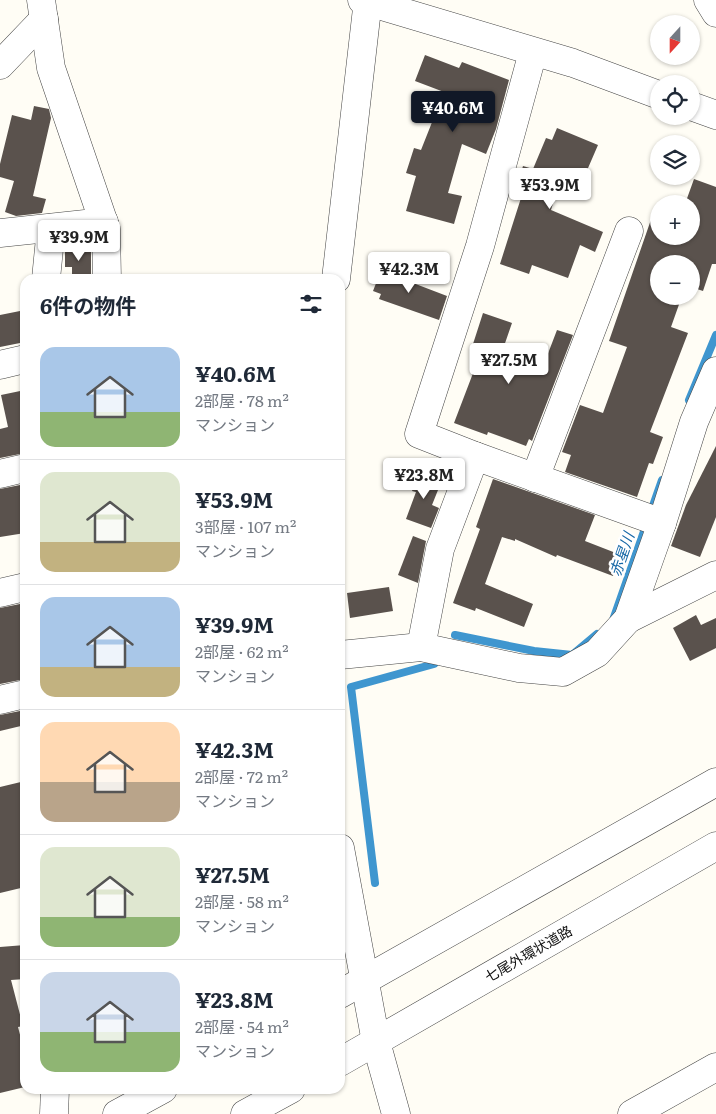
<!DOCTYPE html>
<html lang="ja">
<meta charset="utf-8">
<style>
:root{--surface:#fff;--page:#f2f2f3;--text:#1f2937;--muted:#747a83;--line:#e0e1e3;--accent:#111827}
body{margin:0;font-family:Literata,"Noto Sans JP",serif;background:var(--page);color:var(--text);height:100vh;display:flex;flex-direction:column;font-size:19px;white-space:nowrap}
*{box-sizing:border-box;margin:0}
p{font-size:16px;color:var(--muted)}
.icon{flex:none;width:28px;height:28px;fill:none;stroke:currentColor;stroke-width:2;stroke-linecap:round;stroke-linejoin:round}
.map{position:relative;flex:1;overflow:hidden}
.side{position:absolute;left:20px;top:274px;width:325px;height:820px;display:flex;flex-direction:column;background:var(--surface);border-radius:15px;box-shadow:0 1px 4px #0004}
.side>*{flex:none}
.needle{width:32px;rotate:201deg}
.buttons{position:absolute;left:650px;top:15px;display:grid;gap:10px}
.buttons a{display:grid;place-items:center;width:50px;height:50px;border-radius:50%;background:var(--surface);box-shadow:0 1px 4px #0004;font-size:25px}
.price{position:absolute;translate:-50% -42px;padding:0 11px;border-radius:5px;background:#fff;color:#222;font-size:16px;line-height:32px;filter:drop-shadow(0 1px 2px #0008)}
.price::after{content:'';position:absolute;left:50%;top:30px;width:15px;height:11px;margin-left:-8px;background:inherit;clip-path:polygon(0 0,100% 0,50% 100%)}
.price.on{background:var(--accent);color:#fff}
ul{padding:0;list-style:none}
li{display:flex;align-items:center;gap:15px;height:125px;padding:0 20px}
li+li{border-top:1px solid var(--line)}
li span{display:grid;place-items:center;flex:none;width:140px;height:100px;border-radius:15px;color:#555}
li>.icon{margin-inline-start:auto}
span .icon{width:60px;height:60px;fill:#fffc;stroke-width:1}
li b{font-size:21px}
h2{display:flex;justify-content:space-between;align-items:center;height:60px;padding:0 20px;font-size:21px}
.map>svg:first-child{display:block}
</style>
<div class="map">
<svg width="716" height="1114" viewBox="0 0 716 1114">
<rect width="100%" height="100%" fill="#fffdf5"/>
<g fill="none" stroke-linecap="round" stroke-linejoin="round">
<g stroke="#3f96cf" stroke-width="8">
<path d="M 689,400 L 716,335"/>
<path d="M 613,620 L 662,480"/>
<path d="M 455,635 L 534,651 L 572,655 L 597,634"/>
<path d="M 375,883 L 351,687 L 434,664"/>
</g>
</g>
<g fill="#5a524d">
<path d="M 425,55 L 459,68 L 462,62 L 509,80 L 496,129 L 486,154 L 462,144 L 448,193 L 462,196 L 454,224 L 406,211 L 416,176 L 406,173 L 414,148 L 421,150 L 444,92 L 415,81 Z"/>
<path d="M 34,106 L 49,109 L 51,118 L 33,196 L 46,199 L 42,213 L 16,216 L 5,212 L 14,181 L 0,177 L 0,164 L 12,115 L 31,120 Z"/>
<path d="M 557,128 L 598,145 L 582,182 L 562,174 L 551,210 L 603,232 L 595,252 L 580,245 L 568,278 L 532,265 L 529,274 L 500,264 L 521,198 L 514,196 L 523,166 L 533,169 L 546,138 L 552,140 Z"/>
<path d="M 694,179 L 716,187 L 716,264 L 712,264 L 703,291 L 691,287 L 691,264 L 659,264 L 659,296 L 682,296 L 671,327 L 688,333 L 650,432 L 663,437 L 653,464 L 649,463 L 637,497 L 565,472 L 571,455 L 562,452 L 580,405 L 603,413 L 627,347 L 609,341 L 655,208 L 659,209 L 659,236 L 691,236 L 691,204 L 685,204 Z"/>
<path d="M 91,246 L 91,279 L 72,279 L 72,267 L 65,267 L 65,248 Z"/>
<path d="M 382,268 L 414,279 L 413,283 L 447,296 L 439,320 L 379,299 L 381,294 L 373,291 Z"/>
<path d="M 25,310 L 25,342 L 0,347 L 0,315 Z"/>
<path d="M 483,313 L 512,323 L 503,349 L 544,364 L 557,330 L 573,335 L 532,441 L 529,439 L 526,446 L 488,432 L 487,435 L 454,423 L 483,347 L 473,344 Z"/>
<path d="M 25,390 L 25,453 L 0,458 L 0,429 L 8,427 L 1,395 Z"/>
<path d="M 716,446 L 716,517 L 700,557 L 671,546 L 686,505 Z"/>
<path d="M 419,472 L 442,480 L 432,505 L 439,508 L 431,528 L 406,519 L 416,492 L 412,491 Z"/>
<path d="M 493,479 L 595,515 L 585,541 L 621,555 L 613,576 L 557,555 L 556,557 L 515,539 L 515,541 L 502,537 L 485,584 L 533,604 L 524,627 L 476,608 L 475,611 L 453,603 L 480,529 L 476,527 Z"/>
<path d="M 25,484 L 25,533 L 0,537 L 0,489 Z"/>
<path d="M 413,536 L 426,541 L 418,583 L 398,575 Z"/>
<path d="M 389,587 L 393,611 L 350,618 L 347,593 Z"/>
<path d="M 25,603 L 25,679 L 0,684 L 0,608 Z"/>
<path d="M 696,615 L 701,625 L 716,618 L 716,648 L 690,661 L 673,628 Z"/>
<path d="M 25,710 L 25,725 L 0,731 L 0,715 Z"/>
<path d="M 25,781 L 25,887 L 0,893 L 0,787 Z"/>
<path d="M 25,945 L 25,979 L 11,980 L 23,1026 L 18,1027 L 25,1054 L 25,1087 L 0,1093 L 0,947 Z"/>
</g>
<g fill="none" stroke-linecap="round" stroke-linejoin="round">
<g stroke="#444" stroke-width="29">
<g id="minor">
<path d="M 41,0 L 51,68 L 106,229 L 107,279"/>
<path d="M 362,0 L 573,63 L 659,95"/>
<path d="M 708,0 L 716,13"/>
<path d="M 533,52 L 480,246 L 419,434 L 475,456 L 662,523"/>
<path d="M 0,65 L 44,19"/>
<path d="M 691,106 L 716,115"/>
<path d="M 0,233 L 104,222"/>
<path d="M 46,279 L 51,228"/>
<path d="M 336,279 L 368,0"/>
<path d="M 0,365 L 25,359"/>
<path d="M 0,474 L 25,468"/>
<path d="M 535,478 L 629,231"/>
<path d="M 0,593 L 25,587"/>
<path d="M 628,619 L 716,575"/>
<path d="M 421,647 L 440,549 L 475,456"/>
<path d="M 340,655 L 421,647 L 519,668 L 563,672 L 597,653 L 628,619 L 662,523 L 694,422 L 716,371"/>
<path d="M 0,700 L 25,694"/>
<path d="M 340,848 L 376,1042 L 396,1114"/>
<path d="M 340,994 L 716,782"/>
<path d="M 340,1062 L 716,846"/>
<path d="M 54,1114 L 55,1089"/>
<path d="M 117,1114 L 163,1089"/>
<path d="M 245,1114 L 291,1089"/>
<path d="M 632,1114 L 716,1067"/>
</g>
</g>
<use href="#minor" stroke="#fff" stroke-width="28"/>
</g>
<g text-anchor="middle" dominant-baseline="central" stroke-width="5" stroke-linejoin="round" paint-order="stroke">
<g font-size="14" fill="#111" stroke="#fff">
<text transform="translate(528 953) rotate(-30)">七尾外環状道路</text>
</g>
<g font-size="15" font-style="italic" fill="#1768a6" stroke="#fff">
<text transform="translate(621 554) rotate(-71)">赤星川</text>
</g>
</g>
</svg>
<div class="buttons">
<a><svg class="needle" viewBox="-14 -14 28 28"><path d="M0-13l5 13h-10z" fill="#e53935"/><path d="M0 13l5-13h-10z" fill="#747a83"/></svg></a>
<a><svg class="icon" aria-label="locate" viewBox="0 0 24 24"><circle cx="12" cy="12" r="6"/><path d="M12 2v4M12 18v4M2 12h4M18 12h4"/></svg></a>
<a><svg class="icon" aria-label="layers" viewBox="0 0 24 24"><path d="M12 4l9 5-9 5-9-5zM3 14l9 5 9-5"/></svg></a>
<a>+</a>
<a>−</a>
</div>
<b class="price on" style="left:453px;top:133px">¥40.6M</b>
<b class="price" style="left:550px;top:210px">¥53.9M</b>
<b class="price" style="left:79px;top:262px">¥39.9M</b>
<b class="price" style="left:409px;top:294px">¥42.3M</b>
<b class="price" style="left:509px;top:385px">¥27.5M</b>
<b class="price" style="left:424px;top:500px">¥23.8M</b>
<section class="side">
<h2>6件の物件<svg class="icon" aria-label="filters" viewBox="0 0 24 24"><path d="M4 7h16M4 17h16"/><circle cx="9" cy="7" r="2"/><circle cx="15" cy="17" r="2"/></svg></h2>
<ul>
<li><span style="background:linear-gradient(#a9c7e8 65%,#8fb573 0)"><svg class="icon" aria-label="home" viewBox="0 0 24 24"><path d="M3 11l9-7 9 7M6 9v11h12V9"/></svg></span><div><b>¥40.6M</b><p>2部屋 · 78 m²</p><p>マンション</p></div></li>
<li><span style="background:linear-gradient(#dfe7d0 70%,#c2b280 0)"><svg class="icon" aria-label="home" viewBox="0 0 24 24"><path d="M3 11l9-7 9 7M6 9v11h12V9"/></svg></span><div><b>¥53.9M</b><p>3部屋 · 107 m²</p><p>マンション</p></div></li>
<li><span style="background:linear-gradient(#a9c7e8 70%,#c2b280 0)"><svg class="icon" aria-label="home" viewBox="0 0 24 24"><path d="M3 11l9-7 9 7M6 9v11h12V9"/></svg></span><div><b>¥39.9M</b><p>2部屋 · 62 m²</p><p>マンション</p></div></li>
<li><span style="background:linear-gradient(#ffd9b3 60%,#b9a48a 0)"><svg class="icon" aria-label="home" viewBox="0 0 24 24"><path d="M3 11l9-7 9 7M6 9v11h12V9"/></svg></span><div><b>¥42.3M</b><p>2部屋 · 72 m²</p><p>マンション</p></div></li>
<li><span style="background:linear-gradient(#dfe7d0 70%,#8fb573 0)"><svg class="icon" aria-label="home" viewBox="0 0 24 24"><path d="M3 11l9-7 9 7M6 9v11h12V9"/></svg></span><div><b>¥27.5M</b><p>2部屋 · 58 m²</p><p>マンション</p></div></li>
<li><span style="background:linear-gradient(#c9d6e8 60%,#8fb573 0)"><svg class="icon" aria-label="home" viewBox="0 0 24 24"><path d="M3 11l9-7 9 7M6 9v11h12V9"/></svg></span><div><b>¥23.8M</b><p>2部屋 · 54 m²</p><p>マンション</p></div></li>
</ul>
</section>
</div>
